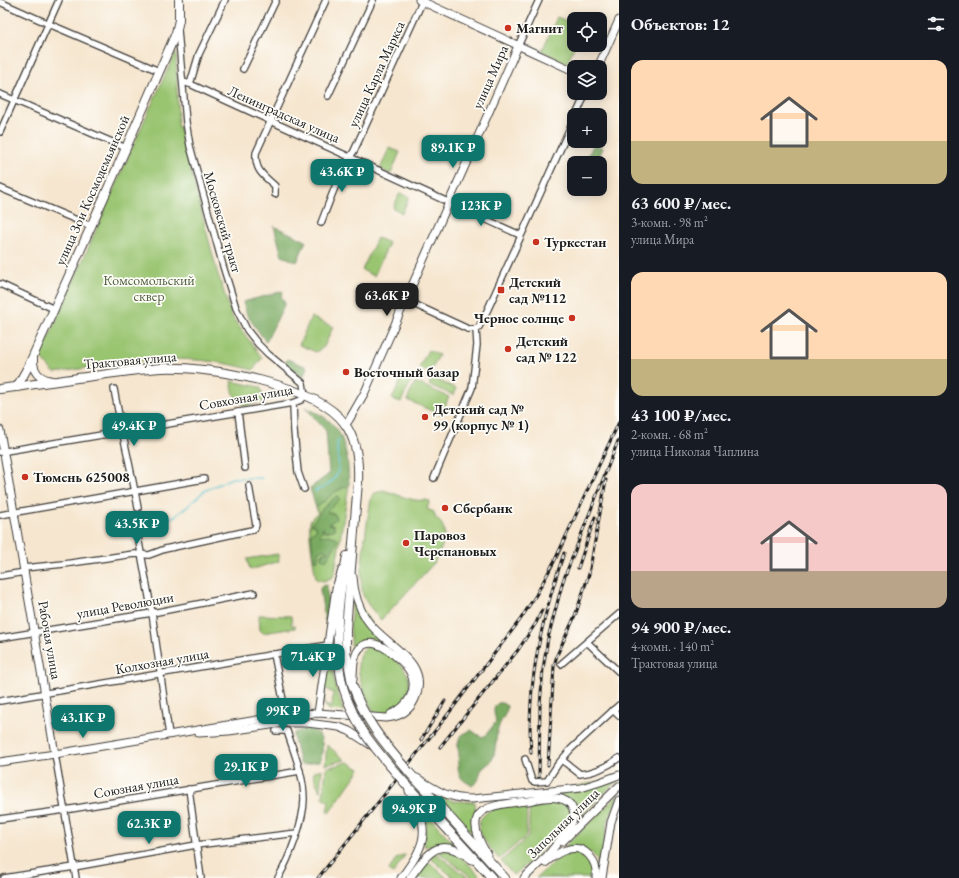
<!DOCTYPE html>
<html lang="ru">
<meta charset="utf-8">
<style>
:root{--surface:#171b24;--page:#242831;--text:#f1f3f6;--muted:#9ea1a6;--accent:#0f766e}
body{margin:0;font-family:"EB Garamond",serif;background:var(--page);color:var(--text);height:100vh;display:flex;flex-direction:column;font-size:15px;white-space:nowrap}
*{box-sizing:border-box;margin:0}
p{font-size:13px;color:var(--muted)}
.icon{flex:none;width:22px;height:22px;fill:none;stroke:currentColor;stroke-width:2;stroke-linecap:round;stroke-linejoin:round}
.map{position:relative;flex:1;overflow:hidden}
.side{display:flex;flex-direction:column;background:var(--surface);width:340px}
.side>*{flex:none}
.controls{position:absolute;left:567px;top:12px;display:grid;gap:8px}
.controls a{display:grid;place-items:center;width:40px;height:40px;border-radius:8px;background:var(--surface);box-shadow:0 2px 10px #0003;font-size:20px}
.price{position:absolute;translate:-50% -34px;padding:0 9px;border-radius:8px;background:var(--accent);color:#fff;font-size:13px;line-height:26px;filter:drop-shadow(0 1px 2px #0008)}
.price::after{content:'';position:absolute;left:50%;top:24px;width:12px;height:9px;margin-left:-6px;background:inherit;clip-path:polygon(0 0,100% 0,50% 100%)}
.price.active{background:#222;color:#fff}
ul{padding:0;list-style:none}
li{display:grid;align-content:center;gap:8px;height:212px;padding:0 12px}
li span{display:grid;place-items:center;height:124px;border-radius:12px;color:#555}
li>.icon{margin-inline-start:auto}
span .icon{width:72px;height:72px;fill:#fffc;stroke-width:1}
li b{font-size:17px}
h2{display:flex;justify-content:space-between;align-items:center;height:48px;padding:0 12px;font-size:17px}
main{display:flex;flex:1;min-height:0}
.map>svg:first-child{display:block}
</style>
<main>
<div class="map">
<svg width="619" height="878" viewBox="0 0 619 878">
<rect width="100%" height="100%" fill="#fdfcf7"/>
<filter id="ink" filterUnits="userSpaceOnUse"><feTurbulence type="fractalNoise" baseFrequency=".025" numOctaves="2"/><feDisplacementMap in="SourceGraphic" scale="8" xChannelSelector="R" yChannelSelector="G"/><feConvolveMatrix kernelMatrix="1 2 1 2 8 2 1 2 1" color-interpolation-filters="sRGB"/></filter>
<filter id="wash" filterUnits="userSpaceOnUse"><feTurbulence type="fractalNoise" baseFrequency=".012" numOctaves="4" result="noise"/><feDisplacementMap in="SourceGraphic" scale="16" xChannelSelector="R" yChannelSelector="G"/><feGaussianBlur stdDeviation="0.9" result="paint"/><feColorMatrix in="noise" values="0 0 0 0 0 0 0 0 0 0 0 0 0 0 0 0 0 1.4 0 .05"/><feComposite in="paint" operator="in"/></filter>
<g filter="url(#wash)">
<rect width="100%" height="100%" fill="#f6e6cf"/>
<g fill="#99c470" stroke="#5a7046">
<path d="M 557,17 L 574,24 L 574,45 L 575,45 L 567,63 L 542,51 Z"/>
<path d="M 176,51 L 178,123 L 217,271 L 232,317 L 262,358 L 253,370 C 184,350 124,362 55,373 C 48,368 47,363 40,357 C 86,255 129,152 176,51 Z"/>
<path d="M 389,148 L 400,152 L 391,174 L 380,169 Z"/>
<path d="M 400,193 L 409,197 L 402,213 L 393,208 Z"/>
<path d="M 377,238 L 389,243 L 374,276 L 362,270 Z"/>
<path d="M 311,317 L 333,327 L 324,347 L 316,352 L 299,345 Z"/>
<path d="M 428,350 L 439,355 L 430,373 L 419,368 Z"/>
<path d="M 404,374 L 411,375 L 412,379 L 401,402 L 392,399 Z"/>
<path d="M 432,378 L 456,388 L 453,395 L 429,385 Z"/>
<path d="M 231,381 L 260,387 L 265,401 L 244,406 L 234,395 Z"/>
<path d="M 415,382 L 449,397 L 441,415 L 407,400 Z"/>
<path d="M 349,485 L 335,571 L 333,577 L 324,581 L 316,579 C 314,565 308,535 310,522 C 311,518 314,515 318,513 L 316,508 L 335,492 Z"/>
<path d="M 383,490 C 394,493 404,498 415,500 C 420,501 425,499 430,501 L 427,509 L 434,512 L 436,518 L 441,523 L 444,529 L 445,537 L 441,549 L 434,563 L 381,620 C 375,613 367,605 363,595 C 357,577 368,519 371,498 L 373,494 Z"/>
<path d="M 278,554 L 279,561 L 250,570 L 247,559 Z"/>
<path d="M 353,597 L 384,642 C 368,641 360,637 352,656 L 350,624 Z"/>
<path d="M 259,615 L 291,616 L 292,626 L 295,625 L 295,628 L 263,633 L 260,630 Z"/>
<path d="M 332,642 C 330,666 335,689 344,711 L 329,710 L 323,703 L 323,692 L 325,692 L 324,705 L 332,707 L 333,692 L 330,692 L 329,690 L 323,689 Z"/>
<path d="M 370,646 C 380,647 388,653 394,659 C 398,663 403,666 405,670 C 415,686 406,706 390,711 C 385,713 379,713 374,713 C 366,698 345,654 370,646 Z"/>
<path d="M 327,745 L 345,760 L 325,765 Z"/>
<path d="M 348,762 L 360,769 L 329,813 L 327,810 L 329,802 L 323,797 L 326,768 Z"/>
<path d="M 322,769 L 320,792 L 313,774 L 315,771 Z"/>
<path d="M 619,777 L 619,779 L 575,821 L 574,804 L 537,795 Z"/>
<path d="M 619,794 L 607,824 L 599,874 L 597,860 L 592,853 L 564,847 Z"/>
<path d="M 437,795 L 454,801 L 475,802 L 476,813 L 472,824 L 473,834 Z"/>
<path d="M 554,800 C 569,804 575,809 568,824 L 525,866 L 513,875 L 501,861 L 528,837 L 530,803 Z"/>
<path d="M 527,803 L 526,836 L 499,859 C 490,848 469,827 485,814 C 487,812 490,810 493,809 C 504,806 516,805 527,803 Z"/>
<path d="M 422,809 L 456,846 C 442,842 436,849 424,846 L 426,825 Z"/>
<path d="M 448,850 C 461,856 469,864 479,875 L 476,878 L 473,878 L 438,852 Z"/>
<path d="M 570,852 C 589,852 592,860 593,878 L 536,878 L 561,856 Z"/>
<path d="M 435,853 L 469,878 L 454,878 L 429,857 Z"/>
<path d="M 403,855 L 405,855 L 393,874 L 390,872 L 389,870 L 396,859 Z"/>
<path d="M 427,860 L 447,878 L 414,878 Z"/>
</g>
<g fill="#7aaa62" stroke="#4b633f">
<path d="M 594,144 L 603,148 L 596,163 L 584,163 Z"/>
<path d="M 274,226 L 306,241 L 297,262 L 282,256 Z"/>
<path d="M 283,291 L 281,297 L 285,303 L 266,342 L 247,315 L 243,302 Z"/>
<path d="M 287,359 L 307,367 L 303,378 L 285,363 Z"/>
<path d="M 305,407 C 311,410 318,413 324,417 C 347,432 348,460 349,485 L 335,492 L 316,508 L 310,488 L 329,474 L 326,431 Z"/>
<path d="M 336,496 L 339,496 L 339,500 L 327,512 L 335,514 L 336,519 L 328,524 L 334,525 L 334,530 L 324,532 L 323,528 L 320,535 L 321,536 L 328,535 L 336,537 L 338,541 L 337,543 L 326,560 L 321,558 L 322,554 L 328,551 L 324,550 L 318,551 L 318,560 L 315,561 L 314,560 L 311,533 L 317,529 L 314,525 L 311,525 L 323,508 Z"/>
<path d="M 327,585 L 328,617 L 325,621 L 320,590 L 321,586 Z"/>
<path d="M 498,703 L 502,703 L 507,706 C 508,713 501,719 499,726 C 495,736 497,750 492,760 C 489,765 483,766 481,771 C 478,778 480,782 472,785 C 455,778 458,769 459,754 C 459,751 457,748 458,745 C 458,742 460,739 460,736 L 471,730 L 481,737 L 485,736 L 496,722 C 495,714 491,709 498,703 Z"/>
<path d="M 304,729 C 323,727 325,747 320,761 L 303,765 L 300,764 L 293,736 L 294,733 Z"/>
</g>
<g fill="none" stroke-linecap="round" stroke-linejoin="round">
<g stroke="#56c3cf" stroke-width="1.5">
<path d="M 315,491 C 334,484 341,475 338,455 C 337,449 336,444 339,439"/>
<path d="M 138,518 L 149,517 L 160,520 L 174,517 L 188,506 L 204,491 L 232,478 L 262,478"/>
</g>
</g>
</g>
<g filter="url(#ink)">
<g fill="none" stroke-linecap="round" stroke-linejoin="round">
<g stroke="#3d3a37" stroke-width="8">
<g id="minor">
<path d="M 0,2 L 49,24 L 159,71"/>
<path d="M 518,46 L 539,0"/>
<path d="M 243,69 L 276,0"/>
<path d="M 183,82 L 190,84 L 520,235"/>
<path d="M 190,84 L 199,54 L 225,0"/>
<path d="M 0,94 L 126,148"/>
<path d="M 328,96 L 373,0"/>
<path d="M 576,115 L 586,93"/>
<path d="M 0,132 L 59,0"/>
<path d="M 0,188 L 91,226"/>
<path d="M 275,194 L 275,186 C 263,175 255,171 256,153 L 326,0"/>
<path d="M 321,223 C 331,198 339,172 354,151 L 423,0"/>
<path d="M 0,284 L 54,309"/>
<path d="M 405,300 L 468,329 L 476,329"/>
<path d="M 476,329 L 479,327 L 487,311 L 574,119"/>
<path d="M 114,389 C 121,429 131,468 138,508"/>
<path d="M 293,403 L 294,431 L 298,472 L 304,489"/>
<path d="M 238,412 L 245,468"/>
<path d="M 0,452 L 293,403 L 301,400 L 305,396 L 303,383 L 268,354 L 258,344 L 247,330 L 236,308 L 223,266 L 190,146 L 186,122 L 178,30"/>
<path d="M 434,478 L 472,388 L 477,345 L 476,329"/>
<path d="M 0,515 L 204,479"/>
<path d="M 136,526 L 152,613 L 169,735"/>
<path d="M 24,568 L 64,564 L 134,554 L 149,555 L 165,549 L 252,530 L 255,528 L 256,525 L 249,486"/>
<path d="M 0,576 L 25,572"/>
<path d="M 0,638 L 152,613 L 254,593"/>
<path d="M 587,642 L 619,672"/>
<path d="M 274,654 L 286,715"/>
<path d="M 561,664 L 619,614"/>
<path d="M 0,701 L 328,645"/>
<path d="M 613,710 L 619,716"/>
<path d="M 276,731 L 287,731 C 294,753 304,776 304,799 C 304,821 289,859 278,878"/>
<path d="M 55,754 L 76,878"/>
<path d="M 525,759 L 532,781 L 535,782 L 547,781 L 558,764 L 571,749 L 619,705"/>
<path d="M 562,760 L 580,774 C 594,773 608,766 619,758"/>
<path d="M 189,789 L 201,878"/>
<path d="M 0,819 L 65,810 L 300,771"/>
<path d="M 4,878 L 74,867 L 196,845 L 297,833"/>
</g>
</g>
<g stroke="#3d3a37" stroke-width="9">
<g id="tertiary">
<path d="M 419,0 L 574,71"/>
<path d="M 598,67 L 619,20"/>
<path d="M 345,425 L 349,420 L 365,392 L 518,46"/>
<path d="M 0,430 L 55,754"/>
<path d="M 353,680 C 353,671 353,660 357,652 C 366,636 382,645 393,654 C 399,659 406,664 410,672 C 419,689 408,707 391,714"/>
<path d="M 318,713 L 336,588 L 342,570"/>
<path d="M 199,733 L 229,731 L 284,723 L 307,723 L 339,727 L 349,731 L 374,747"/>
<path d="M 0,762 L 55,754 L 286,715 L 318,713 L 386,718 C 399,717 409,712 415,699 C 432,660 384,646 367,620 C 358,607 354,593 353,577"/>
<path d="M 417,778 C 436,790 449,799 472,799 L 581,788 L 600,782 L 619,775"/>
<path d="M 563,841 L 619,786"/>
<path d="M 487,854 C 458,808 489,805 528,801 C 538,799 553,795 564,800 C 570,802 573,808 574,814 C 574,826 555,845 548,855"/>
<path d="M 545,863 C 551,858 558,852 566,850 C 585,843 598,861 596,878"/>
<path d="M 401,878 C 427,843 431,830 409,791"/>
<path d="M 410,878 C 430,850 440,835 472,860"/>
<path d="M 524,878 L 551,852"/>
<path d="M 602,878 L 611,822 L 619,800"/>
</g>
</g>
<g stroke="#3d3a37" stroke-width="10">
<g id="primary">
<path d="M 33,358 C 32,371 39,379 52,381"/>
<path d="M 17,387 L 29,365 L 126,148 L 176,33 L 179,20 L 179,0"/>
<path d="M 0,389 C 31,385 62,380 93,376 C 116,373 139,369 162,368 C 208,366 317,384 345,424 C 357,441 359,462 358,482 L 346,629 L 346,651 L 352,684"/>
<path d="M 343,687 C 333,645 338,598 347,556"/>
<path d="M 408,771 L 505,878"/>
<path d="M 404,782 L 492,878"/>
</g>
</g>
<use href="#minor" stroke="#fff" stroke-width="5.5"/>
<use href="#tertiary" stroke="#fff" stroke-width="7"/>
<use href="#primary" stroke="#fff" stroke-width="8"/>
<g stroke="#1c1c1c" stroke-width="3">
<g id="rail">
<path d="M 578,568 L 595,517"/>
<path d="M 421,740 L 445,701"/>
<path d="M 440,747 L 518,650 L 536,623 L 542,610"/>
<path d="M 531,753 C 526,684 542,618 564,553"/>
<path d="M 548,765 L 554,666 L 557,655 L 575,616 L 589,574 L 606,480"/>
<path d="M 539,777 L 540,705 L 543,669 L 548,638 L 563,581 L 618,441"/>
<path d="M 318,878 L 442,722 L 520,620 L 536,595 L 555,560 L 619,422"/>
</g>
</g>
<use href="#rail" stroke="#fdfcf7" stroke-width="1.5" stroke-dasharray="4.5" stroke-linecap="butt"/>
<g stroke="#3d3a37" stroke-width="10" stroke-linecap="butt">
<g id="primary-bridge">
<path d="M 352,684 C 364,720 384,743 408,771"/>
<path d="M 343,687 C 356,729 376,750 404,782"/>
</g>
</g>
<use href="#primary-bridge" stroke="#fff" stroke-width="8"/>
</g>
</g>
<g fill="#c8321e" stroke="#fdfcf7" stroke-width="1.5">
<circle cx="508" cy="28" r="4"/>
<circle cx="536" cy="242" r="4"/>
<rect x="497" y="286" width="8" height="8" rx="2"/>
<circle cx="572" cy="318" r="4"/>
<circle cx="508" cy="349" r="4"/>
<circle cx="346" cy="372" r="4"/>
<circle cx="425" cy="417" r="4"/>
<circle cx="25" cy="477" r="4"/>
<circle cx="445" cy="508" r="4"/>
<circle cx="406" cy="543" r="4"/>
</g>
<g text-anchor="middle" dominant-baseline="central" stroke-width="3.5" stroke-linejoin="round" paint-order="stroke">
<g font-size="14" font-weight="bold" fill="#1c1c1c" stroke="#fdfcf7" text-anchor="start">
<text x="516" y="28">Магнит</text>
<text x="544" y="242">Туркестан</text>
<text x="509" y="282">Детский<tspan x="509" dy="16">сад №112</tspan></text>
<text x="564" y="318" text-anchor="end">Черное солнце</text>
<text x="516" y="341">Детский<tspan x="516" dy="16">сад № 122</tspan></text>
<text x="354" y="372">Восточный базар</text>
<text x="433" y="409">Детский сад №<tspan x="433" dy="16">99 (корпус № 1)</tspan></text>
<text x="33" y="477">Тюмень 625008</text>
<text x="453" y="508">Сбербанк</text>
<text x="414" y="535">Паровоз<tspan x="414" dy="16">Черепановых</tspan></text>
</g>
<g font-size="14" fill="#1c1c1c" stroke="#fdfcf7">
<text transform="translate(376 74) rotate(-65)">улица Карла Маркса</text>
<text transform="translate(490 77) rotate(-66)">улица Мира</text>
<text transform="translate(284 114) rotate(24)">Ленинградская улица</text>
<text transform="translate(92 190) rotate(-66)">улица Зои Космодемьянской</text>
<text transform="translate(223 222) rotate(74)">Московский тракт</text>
<text transform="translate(130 360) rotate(-5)">Трактовая улица</text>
<text transform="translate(246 397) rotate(-10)">Совхозная улица</text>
<text transform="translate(125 605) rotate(-10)">улица Революции</text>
<text transform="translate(50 640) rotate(80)">Рабочая улица</text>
<text transform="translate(162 661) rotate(-10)">Колхозная улица</text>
<text transform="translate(136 786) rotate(-10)">Союзная улица</text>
<text transform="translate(563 823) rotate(-44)">Запольная улица</text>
</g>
<g font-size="14" fill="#4e5f3e" stroke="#fdfcf7">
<text x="149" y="280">Комсомольский<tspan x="149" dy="16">сквер</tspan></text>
</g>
</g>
</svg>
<div class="controls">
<a><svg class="icon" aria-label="locate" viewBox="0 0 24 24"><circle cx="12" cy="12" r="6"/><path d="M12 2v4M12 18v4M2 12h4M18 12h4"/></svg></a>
<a><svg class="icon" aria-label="layers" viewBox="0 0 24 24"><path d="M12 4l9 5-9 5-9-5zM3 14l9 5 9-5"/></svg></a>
<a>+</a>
<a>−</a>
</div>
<b class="price" style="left:453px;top:169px">89.1K ₽</b>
<b class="price" style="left:342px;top:193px">43.6K ₽</b>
<b class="price" style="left:481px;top:227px">123K ₽</b>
<b class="price active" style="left:387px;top:317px">63.6K ₽</b>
<b class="price" style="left:134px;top:447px">49.4K ₽</b>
<b class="price" style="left:137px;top:545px">43.5K ₽</b>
<b class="price" style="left:313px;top:678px">71.4K ₽</b>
<b class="price" style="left:283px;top:732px">99K ₽</b>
<b class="price" style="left:83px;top:739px">43.1K ₽</b>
<b class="price" style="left:246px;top:788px">29.1K ₽</b>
<b class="price" style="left:414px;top:830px">94.9K ₽</b>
<b class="price" style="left:149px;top:845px">62.3K ₽</b>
</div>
<section class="side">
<h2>Объектов: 12<svg class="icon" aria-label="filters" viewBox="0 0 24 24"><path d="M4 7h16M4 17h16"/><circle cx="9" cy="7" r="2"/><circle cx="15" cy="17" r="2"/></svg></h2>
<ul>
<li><span style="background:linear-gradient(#ffd9b3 65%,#c2b280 0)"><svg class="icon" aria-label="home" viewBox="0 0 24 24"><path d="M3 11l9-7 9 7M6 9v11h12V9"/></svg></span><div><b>63 600 ₽/мес.</b><p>3-комн. · 98 m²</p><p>улица Мира</p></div></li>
<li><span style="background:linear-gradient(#ffd9b3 70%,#c2b280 0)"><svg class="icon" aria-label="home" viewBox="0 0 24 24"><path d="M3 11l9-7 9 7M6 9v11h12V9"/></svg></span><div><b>43 100 ₽/мес.</b><p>2-комн. · 68 m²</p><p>улица Николая Чаплина</p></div></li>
<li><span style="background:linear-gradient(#f6c9c9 70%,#b9a48a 0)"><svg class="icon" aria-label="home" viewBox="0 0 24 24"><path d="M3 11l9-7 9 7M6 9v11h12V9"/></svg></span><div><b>94 900 ₽/мес.</b><p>4-комн. · 140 m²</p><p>Трактовая улица</p></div></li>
</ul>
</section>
</main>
